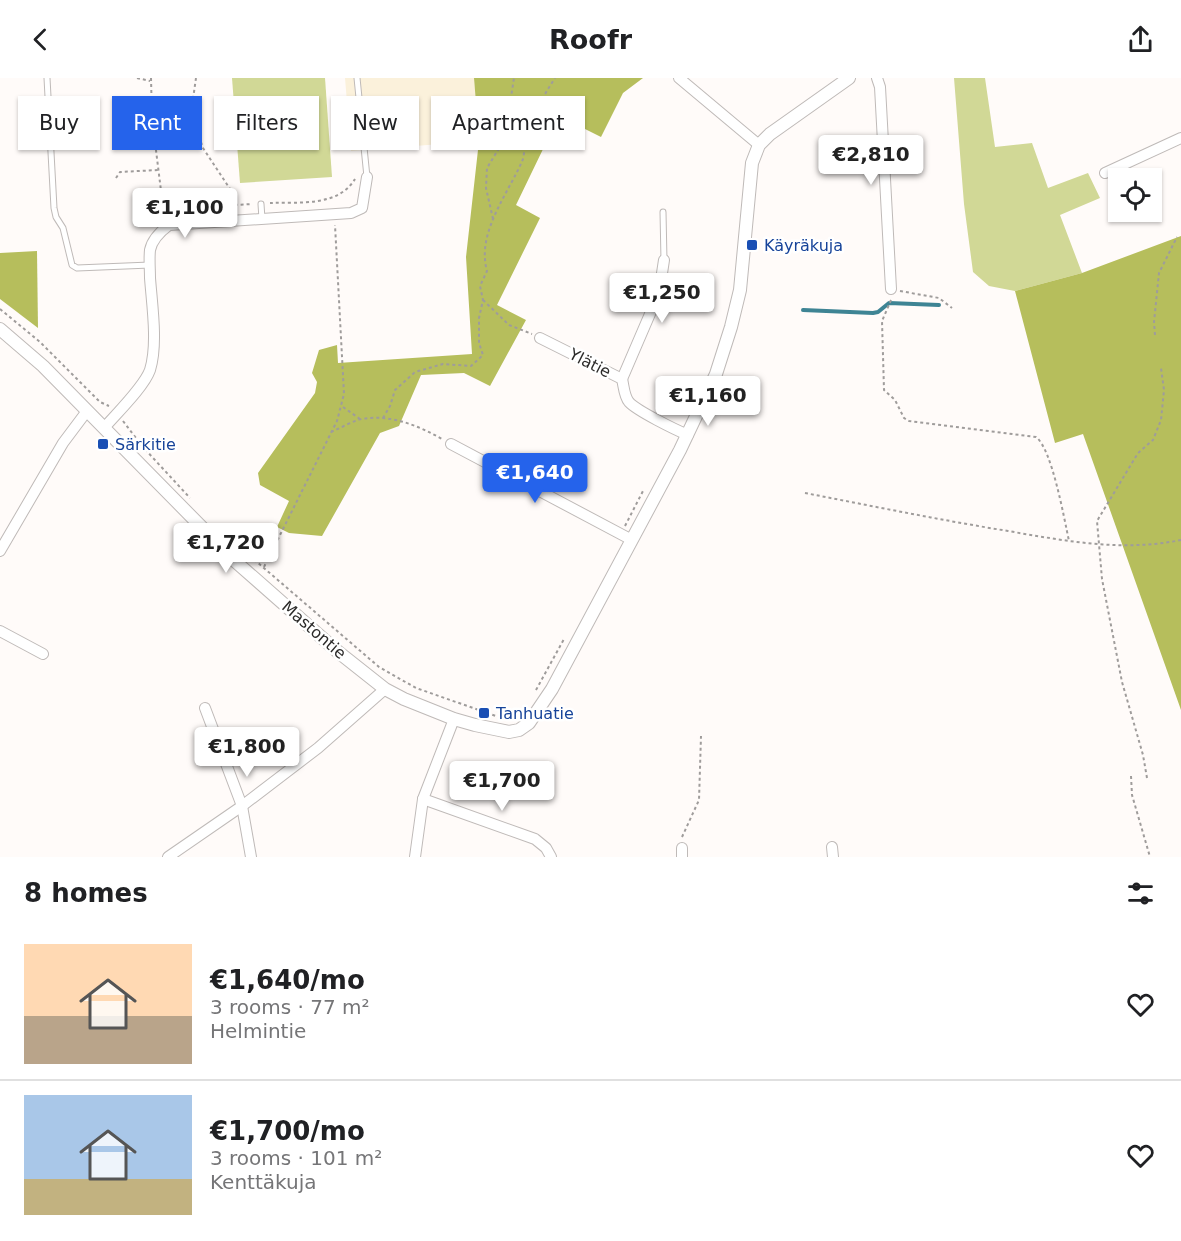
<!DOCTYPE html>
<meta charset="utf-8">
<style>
:root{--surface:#fff;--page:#f2f2f2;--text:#202124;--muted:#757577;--line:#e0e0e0;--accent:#2563eb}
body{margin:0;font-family:"DejaVu Sans",sans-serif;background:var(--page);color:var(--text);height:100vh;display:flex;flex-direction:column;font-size:22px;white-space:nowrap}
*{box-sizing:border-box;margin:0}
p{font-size:20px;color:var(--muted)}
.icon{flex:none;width:33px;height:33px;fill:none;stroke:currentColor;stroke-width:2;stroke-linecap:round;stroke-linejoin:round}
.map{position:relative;height:779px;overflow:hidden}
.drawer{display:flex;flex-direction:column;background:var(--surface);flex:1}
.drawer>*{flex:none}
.top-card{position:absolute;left:18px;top:18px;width:600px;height:54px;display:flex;gap:12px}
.buttons{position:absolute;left:1108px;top:90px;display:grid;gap:12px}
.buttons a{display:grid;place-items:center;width:54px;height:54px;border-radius:0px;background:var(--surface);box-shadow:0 2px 4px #0004;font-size:30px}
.price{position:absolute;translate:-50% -51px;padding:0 14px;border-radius:6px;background:#fff;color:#222;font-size:20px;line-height:39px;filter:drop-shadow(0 2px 3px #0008)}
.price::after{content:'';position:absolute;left:50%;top:36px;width:18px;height:14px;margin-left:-9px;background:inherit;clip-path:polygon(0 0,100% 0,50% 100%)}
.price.selected{background:var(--accent);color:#fff}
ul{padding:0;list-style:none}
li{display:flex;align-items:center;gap:18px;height:150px;padding:0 24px}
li+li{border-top:2px solid var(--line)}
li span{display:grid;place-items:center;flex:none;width:168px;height:120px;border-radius:0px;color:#555}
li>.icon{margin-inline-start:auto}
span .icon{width:72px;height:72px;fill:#fffc;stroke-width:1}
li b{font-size:26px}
h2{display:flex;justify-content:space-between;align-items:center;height:72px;padding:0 24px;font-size:26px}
.chip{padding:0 21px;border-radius:0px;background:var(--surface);box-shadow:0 2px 4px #0004;font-size:21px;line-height:54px}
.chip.selected{background:var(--accent);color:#fff}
header{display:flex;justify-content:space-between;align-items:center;height:78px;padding:0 24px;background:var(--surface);font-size:27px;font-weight:700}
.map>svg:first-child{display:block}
</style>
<header><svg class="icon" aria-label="back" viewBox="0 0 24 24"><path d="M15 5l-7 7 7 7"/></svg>Roofr<svg class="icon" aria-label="share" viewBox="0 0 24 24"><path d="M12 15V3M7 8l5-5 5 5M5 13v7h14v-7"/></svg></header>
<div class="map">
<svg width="1181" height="779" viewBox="0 0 1181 779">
<rect width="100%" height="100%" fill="#fffbf9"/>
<path fill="#fbf1db" d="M 345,0 L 474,0 L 479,63 L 351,73 Z"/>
<g fill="#d1d896">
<path d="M 232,0 L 325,0 L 332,99 L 240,105 Z"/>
<path d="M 954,0 L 985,0 L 995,69 L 1032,65 L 1048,110 L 1088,95 L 1100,120 L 1060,137 L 1082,195 L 1015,213 L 989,208 L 973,194 L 964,126 Z"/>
</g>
<g fill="#b6be5c">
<path d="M 474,0 L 643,0 L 623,15 L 601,59 L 559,38 L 516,127 L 540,140 L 497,227 L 526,242 L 490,308 L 464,295 L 421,297 L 399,348 L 380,355 L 322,458 L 289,455 L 277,449 L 289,423 L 260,407 L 258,395 L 315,315 L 317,304 L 312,295 L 319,272 L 337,267 L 338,285 L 472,276 L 466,179 L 479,63 Z"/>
<path d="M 1181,158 L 1181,632 L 1083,356 L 1055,365 L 1015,213 L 1082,195 Z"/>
<path d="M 37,173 L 38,250 L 0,221 L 0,175 Z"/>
</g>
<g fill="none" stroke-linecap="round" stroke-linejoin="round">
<path stroke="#3e8494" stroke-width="4" d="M 803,232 L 873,235 L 878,234 L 889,225 L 939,227"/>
<g stroke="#bfbab8" stroke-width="7">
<g id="service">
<path d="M 47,0 L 54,130 L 56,139 L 63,150 L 72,187 L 77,190 L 150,187"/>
<path d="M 357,0 L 367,99"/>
<path d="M 261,126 L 262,141"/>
<path d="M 663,134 L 664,182"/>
</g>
</g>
<g stroke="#bfbab8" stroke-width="12">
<g id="minor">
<path d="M 679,0 L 759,67"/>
<path d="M 877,0 L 880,9 L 891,211"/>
<path d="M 1105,95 L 1181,60"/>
<path d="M 540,260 L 622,301 C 624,309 624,318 629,324 C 637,333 676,352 688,357"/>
<path d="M 622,301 L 659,215 L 664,182"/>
<path d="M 104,350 C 116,336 144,309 150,292 C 158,266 152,227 150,200 C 150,191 149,181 150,172 C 152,162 161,153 169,147 L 351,135 L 362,130 L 367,99"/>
<path d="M 451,366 L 632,462"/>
<path d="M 0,473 L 63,365 L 87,333"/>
<path d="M 0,553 L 43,576"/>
<path d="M 205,630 L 242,728 L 251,779"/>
<path d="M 423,721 L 535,761 L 546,770 L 551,779"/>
<path d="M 832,769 L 833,779"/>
<path d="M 682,770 L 682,779"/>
<path d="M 168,779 L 242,728 L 318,670 L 385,611"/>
<path d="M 415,779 L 423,721 L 454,641"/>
</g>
</g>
<g stroke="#bfbab8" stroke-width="14">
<path id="tertiary" d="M 0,251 L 43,288 L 236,484 L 337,573 L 385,611 L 404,621 L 454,641 L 475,647 L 509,654 L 519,652 L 529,645 L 552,611 L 680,372 L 716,296 L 731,249 L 740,212 L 752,85 L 759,67 L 770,56 L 849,0"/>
</g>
<g stroke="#9f9c9b" stroke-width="2" stroke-dasharray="3 3" stroke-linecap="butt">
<path d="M 137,0 L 150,3"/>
<path d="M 151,0 L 152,40 L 164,137"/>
<path d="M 196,0 L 191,35 L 203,70 L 234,117 L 236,127"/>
<path d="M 141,49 L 152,48"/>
<path d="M 116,100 L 120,94 L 158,92"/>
<path d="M 270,125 C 299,124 338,129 355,101"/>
<path d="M 170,136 L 183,130 L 252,126"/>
<path d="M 493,141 L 486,110 L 487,90 L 501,67 L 503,37 L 511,19 L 514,0"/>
<path d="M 900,213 L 939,220 L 952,230"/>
<path d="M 483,222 L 509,247 L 532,256"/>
<path d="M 891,222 L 882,243 L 884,312 L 895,322 L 904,340 L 909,343 L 1036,359 C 1052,371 1064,440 1069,463"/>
<path d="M 0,231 L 40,264 L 100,324 L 109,328"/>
<path d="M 1155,257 L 1154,244 L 1159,195 L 1177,159"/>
<path d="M 343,329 L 360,341"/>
<path d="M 383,340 L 390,328 L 395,312 L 415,294 L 443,286 L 471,288 L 483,277 L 479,265 L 479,240 L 483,222 L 480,208 L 487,193 C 476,154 509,115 523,81 C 525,73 524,65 526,58 C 532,36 543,19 555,0"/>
<path d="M 123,343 L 142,368 L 190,420"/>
<path d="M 331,354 C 341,350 352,343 362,341 C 390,336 417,347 442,361"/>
<path d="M 805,415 C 872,428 940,442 1008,453 C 1066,463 1122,474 1181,462"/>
<path d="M 625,448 L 643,413"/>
<path d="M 236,466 L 379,589 L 416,610 L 496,638"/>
<path d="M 264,489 L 337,343 L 344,316 L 335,147"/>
<path d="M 536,612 L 564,561"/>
<path d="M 1131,698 L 1132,717 L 1150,779"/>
<path d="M 1147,700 L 1143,677 L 1122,604 L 1102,501 L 1097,443 L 1138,375 L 1153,362 L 1161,342 L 1164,312 L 1161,290"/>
<path d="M 682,759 L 699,722 L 701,658"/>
</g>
<use href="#service" stroke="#fff" stroke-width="5"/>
<use href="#minor" stroke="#fff" stroke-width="10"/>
<use href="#tertiary" stroke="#fff" stroke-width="12"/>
</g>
<g fill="#1a4fb4" stroke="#fff" stroke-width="2">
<rect x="746" y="161" width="12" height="12" rx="3"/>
<rect x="97" y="360" width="12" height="12" rx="3"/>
<rect x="478" y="629" width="12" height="12" rx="3"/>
</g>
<g text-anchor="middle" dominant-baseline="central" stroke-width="5" stroke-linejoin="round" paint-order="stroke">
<g font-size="16" fill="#164399" stroke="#fff" text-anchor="start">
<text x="764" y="167">Käyräkuja</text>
<text x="115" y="366">Särkitie</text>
<text x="496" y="635">Tanhuatie</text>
</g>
<g font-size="16" fill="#2c2b2a" stroke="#fff">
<text transform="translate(590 285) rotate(27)">Ylätie</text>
<text transform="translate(314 552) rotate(41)">Mastontie</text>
</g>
</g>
</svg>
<div class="buttons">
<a><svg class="icon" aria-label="locate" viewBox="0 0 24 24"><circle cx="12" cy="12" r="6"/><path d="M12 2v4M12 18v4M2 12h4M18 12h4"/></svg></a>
</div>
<b class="price" style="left:871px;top:108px">€2,810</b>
<b class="price" style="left:185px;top:161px">€1,100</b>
<b class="price" style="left:662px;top:246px">€1,250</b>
<b class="price" style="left:708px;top:349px">€1,160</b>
<b class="price selected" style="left:535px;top:426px">€1,640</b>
<b class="price" style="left:226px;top:496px">€1,720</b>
<b class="price" style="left:247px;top:700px">€1,800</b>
<b class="price" style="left:502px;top:734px">€1,700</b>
<div class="top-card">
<a class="chip">Buy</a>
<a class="chip selected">Rent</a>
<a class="chip">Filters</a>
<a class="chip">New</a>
<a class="chip">Apartment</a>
</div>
</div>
<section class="drawer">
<h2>8 homes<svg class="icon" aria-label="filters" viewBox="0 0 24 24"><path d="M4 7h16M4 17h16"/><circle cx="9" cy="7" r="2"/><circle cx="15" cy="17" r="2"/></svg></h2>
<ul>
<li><span style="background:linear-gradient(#ffd9b3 60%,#b9a48a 0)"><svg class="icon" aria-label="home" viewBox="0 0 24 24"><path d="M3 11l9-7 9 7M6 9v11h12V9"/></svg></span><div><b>€1,640/mo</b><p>3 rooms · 77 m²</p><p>Helmintie</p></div><svg class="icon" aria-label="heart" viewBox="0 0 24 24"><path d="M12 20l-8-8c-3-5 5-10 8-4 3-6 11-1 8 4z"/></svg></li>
<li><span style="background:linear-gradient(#a9c7e8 70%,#c2b280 0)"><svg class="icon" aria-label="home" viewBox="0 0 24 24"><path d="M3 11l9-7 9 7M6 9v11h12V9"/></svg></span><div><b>€1,700/mo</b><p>3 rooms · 101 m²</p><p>Kenttäkuja</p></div><svg class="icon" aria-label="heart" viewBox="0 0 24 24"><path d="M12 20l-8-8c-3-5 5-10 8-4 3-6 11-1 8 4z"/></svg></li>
</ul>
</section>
